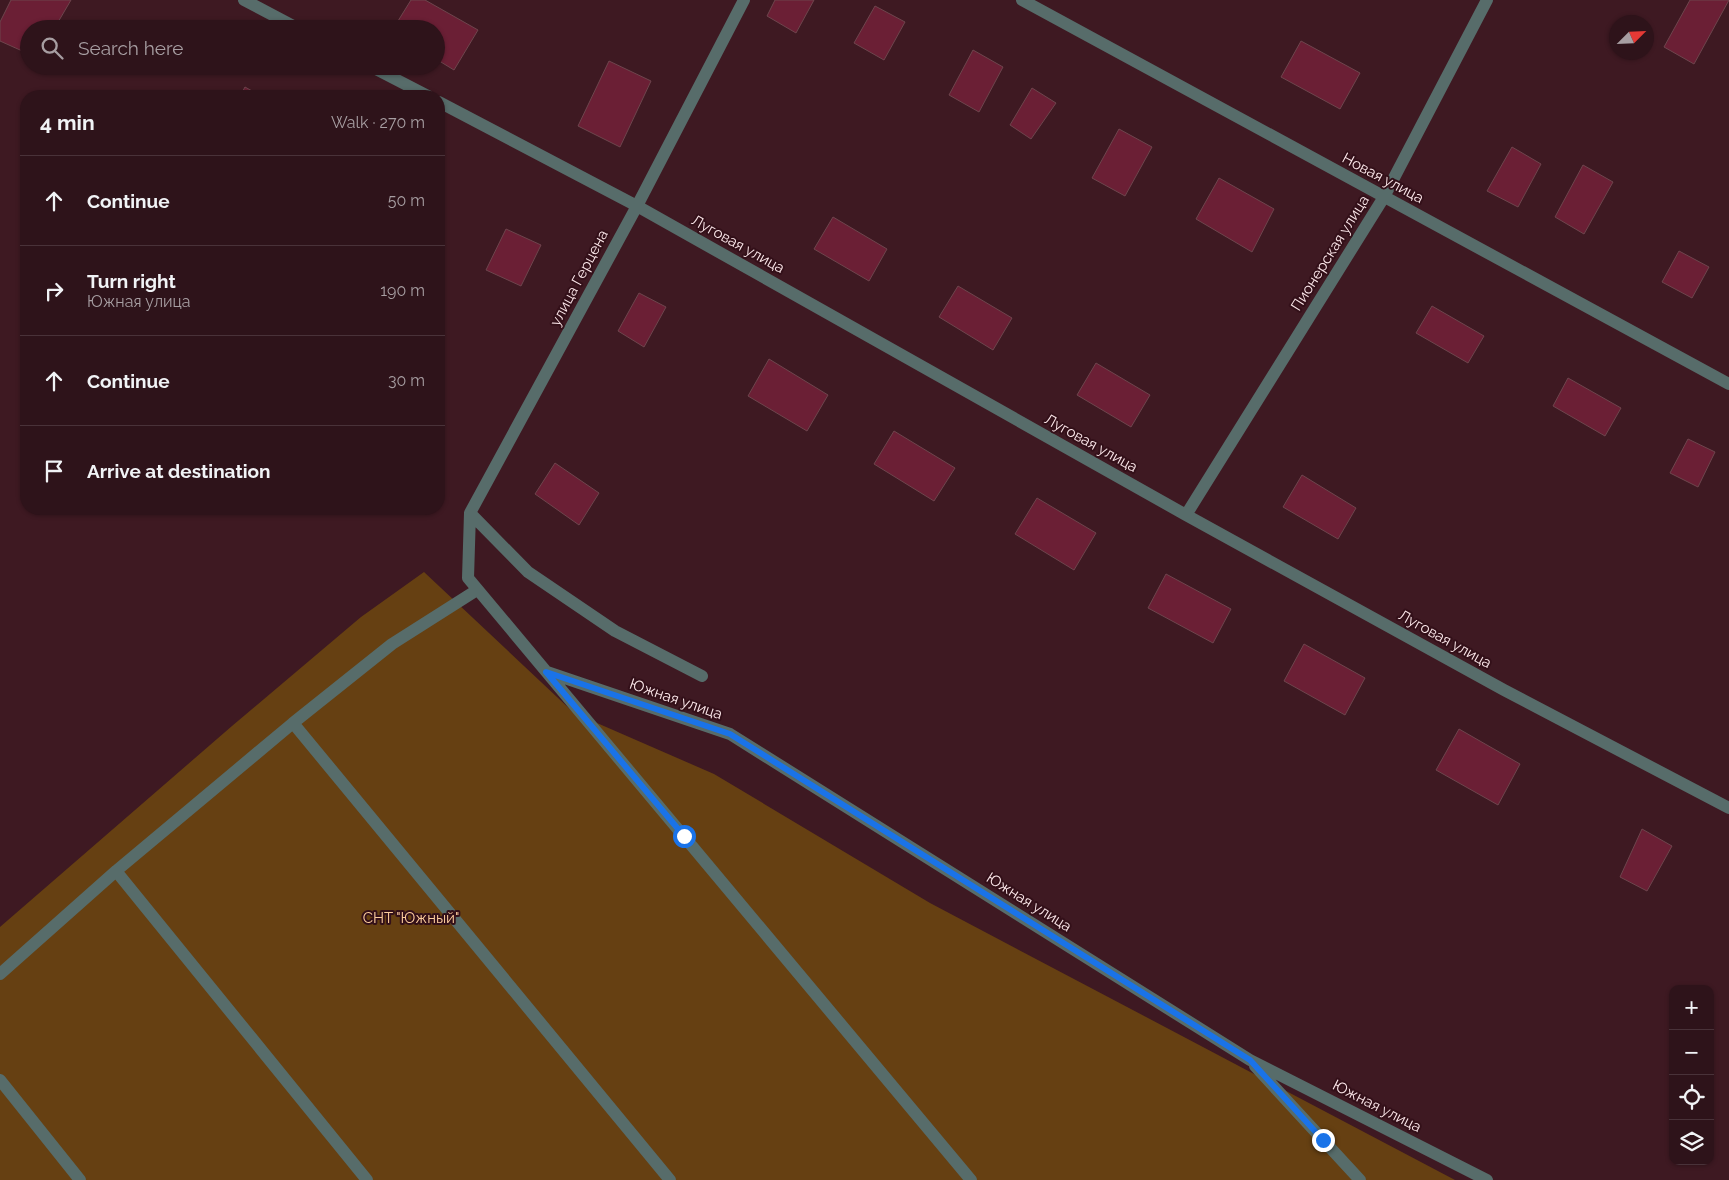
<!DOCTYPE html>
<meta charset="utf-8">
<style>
body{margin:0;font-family:Raleway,sans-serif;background:#3a2027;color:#f1f3f6}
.controls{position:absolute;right:15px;bottom:15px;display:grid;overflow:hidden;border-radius:10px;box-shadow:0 1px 4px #0004}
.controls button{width:45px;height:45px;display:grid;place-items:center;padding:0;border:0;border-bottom:1px solid #493239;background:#2e131a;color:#f1f3f6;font:25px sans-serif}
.compass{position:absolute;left:1609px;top:15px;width:45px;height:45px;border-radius:50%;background:#2e131a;box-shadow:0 1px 4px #0004;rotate:66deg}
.stop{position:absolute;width:15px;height:15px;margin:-11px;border:4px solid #1a73e8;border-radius:50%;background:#fff}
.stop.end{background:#1a73e8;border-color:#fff;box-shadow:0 1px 5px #0008}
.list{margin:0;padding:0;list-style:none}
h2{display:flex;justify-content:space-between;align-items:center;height:65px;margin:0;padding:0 20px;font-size:21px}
h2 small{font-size:16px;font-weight:400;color:#a79ea2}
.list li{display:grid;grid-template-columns:32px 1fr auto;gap:15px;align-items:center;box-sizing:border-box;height:90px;padding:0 20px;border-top:1px solid #493239}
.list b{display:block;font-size:19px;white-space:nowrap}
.list p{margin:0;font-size:16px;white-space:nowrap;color:#a79ea2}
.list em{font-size:16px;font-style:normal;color:#a79ea2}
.icon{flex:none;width:28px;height:28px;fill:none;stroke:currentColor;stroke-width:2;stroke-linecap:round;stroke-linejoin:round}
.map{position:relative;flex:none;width:1729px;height:1180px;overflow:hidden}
.search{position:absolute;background:#2e131a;box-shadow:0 1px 4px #0004;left:20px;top:20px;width:425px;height:55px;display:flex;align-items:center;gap:12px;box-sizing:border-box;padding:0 18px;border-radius:28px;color:#a79ea2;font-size:19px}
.panel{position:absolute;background:#2e131a;box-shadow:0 1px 4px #0004;left:20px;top:90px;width:425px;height:425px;border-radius:20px}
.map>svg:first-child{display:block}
</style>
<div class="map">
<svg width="1729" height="1180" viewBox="0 0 1729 1180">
<rect width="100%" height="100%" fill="#3e1922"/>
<path fill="#664012" d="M424,572L574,713L714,774L930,903L1455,1180H0V927L232,726L361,617Z"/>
<path fill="#6b1f35" stroke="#6e454d" d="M11,0H71L54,29H29V54L0,41V22Z
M411,0H425L478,30L454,70L436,59V29H393Z
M775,0H814L796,33L767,16Z
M1690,0H1729L1694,64L1664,47Z
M875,6L905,22L884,60L854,43Z
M1301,41L1360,73L1340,109L1281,77Z
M973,50L1003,67L979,112L949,95Z
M609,61L651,81L620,147L578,126Z
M245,87L261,96H240Z
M1032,88L1056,103L1031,139L1010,125Z
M1119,129L1152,147L1125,196L1092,178Z
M1512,147L1541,164L1518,207L1487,191Z
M1583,165L1613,182L1584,234L1555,217Z
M1219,178L1274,209L1252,252L1196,219Z
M833,217L887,249L869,281L814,249Z
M506,229L541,245L521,286L486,270Z
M1679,251L1709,267L1692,298L1662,282Z
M958,286L1012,318L993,350L939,317Z
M639,293L666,307L644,347L618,331Z
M1432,306L1484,336L1468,363L1416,333Z
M769,359L828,395L807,431L748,396Z
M1096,363L1150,395L1131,427L1077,395Z
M1568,378L1621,408L1605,436L1553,406Z
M894,431L955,468L934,501L874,464Z
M1688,439L1715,452L1698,487L1670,473Z
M555,463L599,493L579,525L535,494Z
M1302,475L1356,508L1338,539L1283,507Z
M1037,498L1096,533L1074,570L1015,534Z
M1166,574L1231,609L1213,643L1148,608Z
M1304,644L1365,678L1345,715L1284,681Z
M1459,729L1520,764L1498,805L1436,770Z
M1642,829L1672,846L1647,891L1620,877Z"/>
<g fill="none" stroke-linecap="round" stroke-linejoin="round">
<path stroke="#576c6a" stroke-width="12" d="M244,0L299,29
M744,0L637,206L470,513L468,578L971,1180
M1022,0L1729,384
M370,66L428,96
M439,102L637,206L1186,515L1504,690L1729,808
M470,513L528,572L615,631L702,676
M1186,515L1384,197L1487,0
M547,672L730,734L1250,1060L1487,1180
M293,723L670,1180
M116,871L367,1180
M0,974L116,871L293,723L392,644L477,590
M1255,1066L1360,1180
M0,1080L80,1180"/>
</g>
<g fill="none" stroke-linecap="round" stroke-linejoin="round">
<path stroke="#1a73e8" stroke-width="6" d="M684,836L546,672L730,734L1250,1060L1323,1140"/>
</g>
<g text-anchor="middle" stroke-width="4" stroke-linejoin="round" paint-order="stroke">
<g font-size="15" fill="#fde8eb" stroke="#331019">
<text transform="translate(1383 178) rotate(28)" y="5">Новая улица</text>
<text transform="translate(738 244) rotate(29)" y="5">Луговая улица</text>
<text transform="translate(1330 253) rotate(-58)" y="5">Пионерская улица</text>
<text transform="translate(579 278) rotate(-62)" y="5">улица Герцена</text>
<text transform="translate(1091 443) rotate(29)" y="5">Луговая улица</text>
<text transform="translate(1445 639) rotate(29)" y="5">Луговая улица</text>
<text transform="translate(676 699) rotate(19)" y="5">Южная улица</text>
<text transform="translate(1029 902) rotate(32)" y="5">Южная улица</text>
<text transform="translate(1377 1106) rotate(27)" y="5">Южная улица</text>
</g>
<g font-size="15" fill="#fdcd9d" stroke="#331019">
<text x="411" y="923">СНТ "Южный"</text>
</g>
</g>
</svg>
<div class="controls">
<button>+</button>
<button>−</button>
<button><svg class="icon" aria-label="locate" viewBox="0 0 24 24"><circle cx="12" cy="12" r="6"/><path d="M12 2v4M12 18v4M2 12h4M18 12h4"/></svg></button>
<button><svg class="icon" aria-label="layers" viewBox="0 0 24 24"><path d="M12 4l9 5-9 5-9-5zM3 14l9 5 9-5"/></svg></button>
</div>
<svg class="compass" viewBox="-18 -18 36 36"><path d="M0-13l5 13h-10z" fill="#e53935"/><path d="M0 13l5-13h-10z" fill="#a79ea2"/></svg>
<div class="stop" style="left:684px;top:836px"></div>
<div class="stop end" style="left:1323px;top:1140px"></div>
<div class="search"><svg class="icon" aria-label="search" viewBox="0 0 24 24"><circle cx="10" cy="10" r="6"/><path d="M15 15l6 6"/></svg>Search here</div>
<section class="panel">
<h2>4 min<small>Walk · 270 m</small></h2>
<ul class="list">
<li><svg class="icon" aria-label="ahead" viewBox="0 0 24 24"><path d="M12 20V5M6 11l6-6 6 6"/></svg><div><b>Continue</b></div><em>50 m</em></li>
<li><svg class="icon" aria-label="right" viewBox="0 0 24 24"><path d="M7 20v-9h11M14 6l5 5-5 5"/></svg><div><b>Turn right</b><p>Южная улица</p></div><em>190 m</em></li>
<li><svg class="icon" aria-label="ahead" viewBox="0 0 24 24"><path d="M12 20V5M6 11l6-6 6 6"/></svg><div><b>Continue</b></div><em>30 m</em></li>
<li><svg class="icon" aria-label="arrive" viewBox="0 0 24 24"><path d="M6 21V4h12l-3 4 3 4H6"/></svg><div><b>Arrive at destination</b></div></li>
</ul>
</section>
</div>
